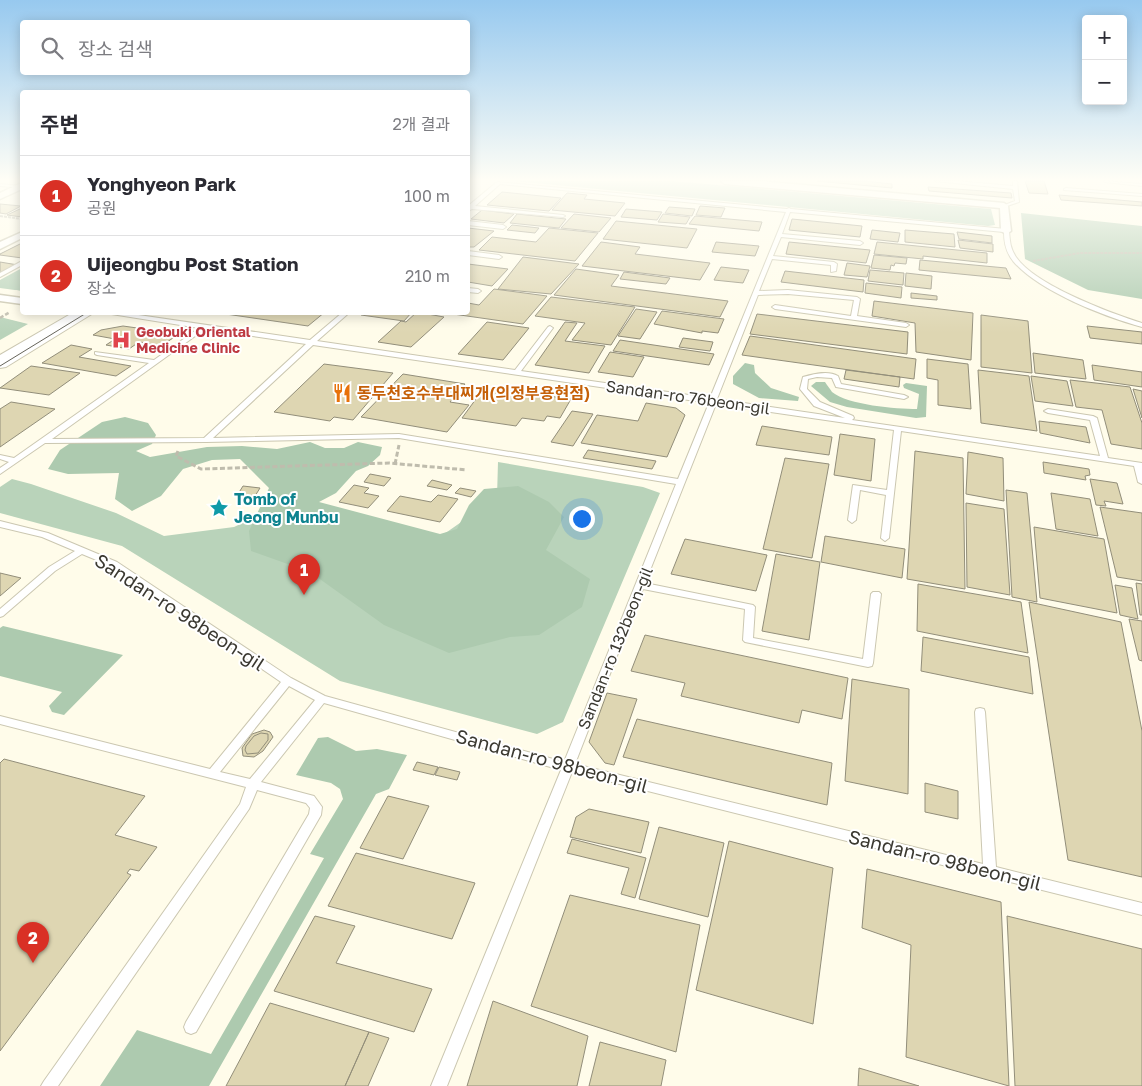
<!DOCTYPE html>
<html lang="ko">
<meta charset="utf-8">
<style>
body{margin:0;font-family:"Golos Text","Noto Sans KR",sans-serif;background:#f7f7f7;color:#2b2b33}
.controls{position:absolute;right:15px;top:15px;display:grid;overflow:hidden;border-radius:5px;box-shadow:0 2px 12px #0003}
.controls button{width:45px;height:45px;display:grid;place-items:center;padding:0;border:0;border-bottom:1px solid #e1e1e2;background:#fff;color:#2b2b33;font:25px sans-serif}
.you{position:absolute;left:581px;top:518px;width:18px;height:18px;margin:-12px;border:4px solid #fff;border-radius:50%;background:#1a73e8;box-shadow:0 0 0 8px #1a73e833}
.badge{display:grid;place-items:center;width:32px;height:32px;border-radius:50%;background:#d93025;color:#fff;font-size:16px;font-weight:700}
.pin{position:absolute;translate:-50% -41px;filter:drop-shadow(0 1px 2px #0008)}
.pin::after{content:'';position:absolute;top:26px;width:18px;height:15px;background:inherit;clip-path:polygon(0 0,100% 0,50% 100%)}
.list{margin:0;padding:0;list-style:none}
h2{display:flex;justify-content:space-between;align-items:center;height:65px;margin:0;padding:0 20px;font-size:21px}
h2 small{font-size:16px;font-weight:400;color:#7c7c81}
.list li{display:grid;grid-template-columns:32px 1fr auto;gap:15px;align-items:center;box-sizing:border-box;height:80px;padding:0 20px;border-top:1px solid #e1e1e2}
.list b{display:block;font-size:19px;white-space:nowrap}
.list p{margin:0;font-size:16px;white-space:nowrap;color:#7c7c81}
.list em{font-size:16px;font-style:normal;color:#7c7c81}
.icon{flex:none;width:28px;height:28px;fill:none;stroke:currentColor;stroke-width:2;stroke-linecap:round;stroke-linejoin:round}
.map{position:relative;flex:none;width:1142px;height:1086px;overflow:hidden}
.search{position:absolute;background:#fff;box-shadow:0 2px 12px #0003;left:20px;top:20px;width:450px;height:55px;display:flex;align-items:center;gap:12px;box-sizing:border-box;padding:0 18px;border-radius:5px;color:#7c7c81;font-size:19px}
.panel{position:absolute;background:#fff;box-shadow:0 2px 12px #0003;left:20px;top:90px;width:450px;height:225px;border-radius:5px}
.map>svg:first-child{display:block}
</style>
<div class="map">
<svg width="1142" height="1086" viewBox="0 0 1142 1086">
<rect width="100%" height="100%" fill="#fffcea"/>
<path fill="#b9d3ba" d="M513,181H672L991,209L995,225L988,226Z
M22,268V291L0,288V280Z
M0,317L28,324L0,340Z
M498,462L643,487L660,493L563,722L537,734L340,681L122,546L0,513V487L12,479L31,484L116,513L164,536L234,527L268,511L416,550L447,532L497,497Z"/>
<path fill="#adcaaf" d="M1021,213L1142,226V299L1088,290L1025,259Z
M745,363L754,365L755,373L771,388L799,397L798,401L759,398L733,384V376Z
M816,382H825C827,385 830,389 832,392C848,405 896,409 917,409L919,394L904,388L903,385L906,383L927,386L926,417L916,418L847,407L830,402L811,386Z
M125,417L148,423L156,435L152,444L136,451L150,457L207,447L242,446L277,449L310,442L325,448H344L358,442L382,447L380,455L368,466L356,471L336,493L319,502L440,534L457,529L469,505L484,489L518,486L549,502L564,517L546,550L590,579L582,607L539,635L510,637L449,653L384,625L310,572L251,551L249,531L269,488L240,459L212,460L183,469L161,496L132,511L115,499L119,473L68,474L48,469L60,450L102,422Z
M3,626L123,655L64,715L52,712L49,706L62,692L0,676V628Z
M328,737L356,751L377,749L407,755L389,789L376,794L209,1086H100L137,1030L211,1054L324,858L310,854L343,799L340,789L331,783L296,775L318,738Z"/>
<path fill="#fffcea" d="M16,290L22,292V304L4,314L0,313V299Z"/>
<path fill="#ded6b2" stroke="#928e7a" d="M817,181H864L892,184V188Z
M1025,181H1044L1048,194L1029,193Z
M928,187L1011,193L1012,198L929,191Z
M502,192L561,198L549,211L487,205Z
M567,193L587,195L584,199L625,203L615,216L552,210Z
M1059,195L1142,202V206L1061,200Z
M0,204L21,206L6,214L0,213Z
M700,206L725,208L721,217L696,215Z
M669,207L695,209L692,216L665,213Z
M22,208V217L7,215Z
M626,209L662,212L657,220L621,217Z
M482,210L514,214L504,223L471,219Z
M517,214L566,219L559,228L510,223Z
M574,214L611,218L599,232L561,228Z
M663,214L690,217L686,224L658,222Z
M695,216L762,222L759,231L689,224Z
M792,219L862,226L860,237L789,230Z
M616,221L697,229L687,248L603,239Z
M512,225L539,228L535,233L507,230Z
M468,228L494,231L474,247H468Z
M549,228L598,233L575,261L479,250L492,237L536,242Z
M872,230L900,233L898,242L870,239Z
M905,230L954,234L955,247L905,242Z
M957,232L992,236V243L959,239Z
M958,240L993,244V252L960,248Z
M601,242L640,247L635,254L710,263L700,280L582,266Z
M716,242L759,246L755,256L712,252Z
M789,242L870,250L866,263L786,254Z
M877,242L987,253V263L923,256V259L874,254Z
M22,243V258L0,255V254Z
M874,255L907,258L906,264L895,263L894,266L891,265L890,270L871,268Z
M523,257L579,264L551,294L498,289Z
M920,260L1006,268L1011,279L919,270Z
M0,262L18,265L0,274Z
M847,263L870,266L867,277L844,275Z
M468,264L508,269L492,286L468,282Z
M721,267L749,270L743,283L714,280Z
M576,269L619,275L611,286L728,301L720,317L554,295Z
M870,270L904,273L903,285L868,281Z
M785,271L864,280L863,292L781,282Z
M624,272L670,278L666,284L620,279Z
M906,273L932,276L931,289L905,286Z
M866,283L902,287L901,298L865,293Z
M494,289L547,296L523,324L439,312H468V303L479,305Z
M911,293L937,296V300L911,298Z
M551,297L635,307L611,345L572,340L585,323L535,316Z
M874,301L973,313L971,360L916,352L915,323L872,316Z
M636,309L657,312L640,339L618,336Z
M662,311L724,319L718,333L702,331V333L654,324Z
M212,312H325L308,326Z
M364,312H412L404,321L361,315Z
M417,312L444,317L411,347L378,342L401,321L406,322Z
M757,314L908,332L907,354L750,334Z
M981,315L1028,321L1032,373L981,367Z
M487,322L529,328L503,360L458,354Z
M565,322L577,323L565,341L605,346L589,373L535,365Z
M123,326L173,333V338L161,346L139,342L129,349L106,345L115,339L93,335L101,330Z
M1087,326L1142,332V344L1090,338Z
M750,336L916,359L914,379L742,355Z
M683,338L713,342L710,351L679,347Z
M620,340L714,354L709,365L613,351Z
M71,345L92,349L79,357L131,366L116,376L42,363Z
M610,352L644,357L633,377L598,372Z
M1033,353L1083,360L1086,379L1035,373Z
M927,359L968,364L971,409L938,405V380L927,378Z
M324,364L393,373L353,420L334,417L330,421L274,412Z
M1092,365L1142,372V387L1094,380Z
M31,366L80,373L49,395L0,388Z
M846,370L900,377L899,387L844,379Z
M978,370L1029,376L1037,431L981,423Z
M403,374L465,384L450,402L469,405L447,432L361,417Z
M1031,376L1067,381L1073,406L1035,401Z
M1070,380L1130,387L1142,423V449L1111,444L1102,410L1076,407Z
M484,388L571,399L560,418L547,416L544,421L522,418L516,426L462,418Z
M1133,389L1142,391V418Z
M11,402L55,409L0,447V409Z
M646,403L676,408L685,415L667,457L581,443L597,415L638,421Z
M572,411L593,414L573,446L551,442Z
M1039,421L1086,427L1090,443L1040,433Z
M762,426L832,437L829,455L756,445Z
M840,434L875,439L871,481L834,475Z
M588,450L656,461L652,469L583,458Z
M915,451L963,458L965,589L907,579Z
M968,452L1003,458L1004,501L966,494Z
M785,458L829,464L812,558L763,549Z
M1043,462L1089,469L1090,475L1085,476L1086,480L1044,473Z
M370,474L391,478L384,486L364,482Z
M1090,479L1117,483L1123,504L1104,501L1106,506L1096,505Z
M432,480L452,485L447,490L427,486Z
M354,485L369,488L364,493L379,496L368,508L339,502Z
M243,486L260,488L255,496L238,494Z
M460,488L476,491L471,497L455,493Z
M1006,490L1027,493L1037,602L1012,597Z
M1051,493L1090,499L1098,536L1056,529Z
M438,495L458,499L440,522L387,511L400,496L431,502Z
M966,503L1004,509L1010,595L967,587Z
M1100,507L1142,513V581L1117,577Z
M1034,527L1104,539L1117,613L1040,598Z
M825,536L905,549L902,578L821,562Z
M685,539L767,555L756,591L671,574Z
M776,554L820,562L809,640L762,631Z
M0,573L21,578L0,596Z
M1136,583L1142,584V615H1140Z
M918,584L1021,602L1028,653L917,631Z
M1115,585L1132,588L1138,619L1120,615Z
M1029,602L1121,622L1142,731V877L1068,860Z
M1129,619L1142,621V661L1139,660Z
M645,635L848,678L842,719L802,710L799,723L681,696L685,683L631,671Z
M923,637L1029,657L1033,694L921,671Z
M852,679L909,689L908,794L845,781Z
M607,693L637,699L614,765L605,763L589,742Z
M637,719L832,763L827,805L623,757Z
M264,730L270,732L273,737L263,751L254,757L243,756L242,748L252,734Z
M261,733L268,734V740L258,753L247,754L245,750L246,746L254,736Z
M4,759L145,796L115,835L157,847L139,871L130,869L127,873L131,875L0,1051V763Z
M417,762L438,767L434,775L413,770Z
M439,767L460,772L457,780L435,775Z
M925,783L958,791V819L925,812Z
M388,796L429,806L403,859L360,848Z
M589,809L649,822L641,853L570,837L576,817Z
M659,827L724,843L708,917L639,899Z
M572,839L646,858L635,898L621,894L629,868L567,853Z
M729,841L833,868L813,1024L696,990Z
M356,853L475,883L452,939L328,906Z
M867,869L1001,902L1009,1086L906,1057L911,945L862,928Z
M570,895L700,925L676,1052L531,1006Z
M315,916L355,926L336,963L432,989L414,1032L274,991Z
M1007,916L1142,949V1086H1015Z
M493,1001L588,1036L577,1086H467Z
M270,1003L369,1032L345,1086H226Z
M369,1032L389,1038L368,1086H345Z
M600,1042L666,1060L661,1086H589Z
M859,1068L919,1086H858Z"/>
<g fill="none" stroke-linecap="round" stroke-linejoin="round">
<g stroke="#cbc7b1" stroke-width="2">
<path id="lane" d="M935,181H956L1013,186V181H1017L1019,202L1004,207L1002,206L1015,201L1013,189Z
M1103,181L1142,184V186L1105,182Z
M497,182L787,209L789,208L791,209L1006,229L1009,231C1010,241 1010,248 1016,257C1035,285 1110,313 1142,323V327C1105,317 1038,291 1013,261C1006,252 1004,243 1004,232L790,212L782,234L860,241L863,243L860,245L781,237L773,256L834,262L837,264L836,271L831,272V265L772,259L759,291L788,290L857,297L860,299L857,316L906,323L909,325L906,327L775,309L772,307L775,305L851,316L854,300L788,294L758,295L717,399L845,418L814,406L800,389L803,377C814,374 828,370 838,376L841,384L904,395L908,397L904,399L836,387L832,378L817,377L808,379L807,389L820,402L853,416L854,418L852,420L1100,456L1090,420L1048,413L1044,411L1048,409L1093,416L1097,418L1108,458L1142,463V484L1138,482L1134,466L901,431L889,538L885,541L881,538L886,495L860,490L856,520L852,523L848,520L853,485L887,490L894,430L716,404L645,583L753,605L755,607L753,638L863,659L871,594L873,592H879L881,594L873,663L872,666L868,667L745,642L743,640L745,609L643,589L575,764L983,864L975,712L976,709L980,708L984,709L985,712L996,867L1142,903V915L572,772L447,1086H431L561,770L324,703L261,782L314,796L322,807L321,815L196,1032L191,1034L186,1032L184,1027L186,1022L309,814L310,808L306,803L257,790L249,809L58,1086H41L44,1081L240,804L246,787L0,724V716L210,769L281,682L111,566L82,554L55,571L3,616L0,617V609L49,567L75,551L42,537L0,527V521L48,533L117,562L291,678L325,696L564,762L676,484L399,438L206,442L45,443L0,474V468L9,462L0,459V455L14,458L149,363L97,355L95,354V352L154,360L199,328L99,312H118L310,340L343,312H350L317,341L515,370L548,327L550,326L553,328L521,371L710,398L786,212L500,184L475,206L563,215L565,216L563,217L472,209L468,211V206ZM205,329L306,344L204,438L52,439ZM313,345L709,403L678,479L399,434L213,438ZM289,686L315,700L250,779L220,772Z
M0,184L21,186L22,188L0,186Z
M1066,188L1142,194V196L1064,190V189Z
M468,221L503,225L506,227L503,229L468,225Z
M468,251L499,255L502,257L499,259L468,255Z
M22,261V265L0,277V273Z
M468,288L478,289L481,291L478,293L468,292Z"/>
</g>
<g stroke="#cbc7b1" stroke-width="3">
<path id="street" d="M721,181H758L1004,203L1008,206L1011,231L1006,234L1001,231L1000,208L725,184Z
M19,184H22V189L0,199V193Z
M22,232V238L0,249V242Z
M0,295L22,298V304L0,301Z"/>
</g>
<g stroke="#cbc7b1" stroke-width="2">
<path id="secondary" d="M74,312H95L6,367L0,368V355Z"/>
</g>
<path stroke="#bfbcad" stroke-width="2" stroke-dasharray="3 1" stroke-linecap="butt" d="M0,216L22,219
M1033,261L1080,253H1142"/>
<path stroke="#bfbcad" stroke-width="2.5" stroke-dasharray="4 2" stroke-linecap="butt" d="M0,318L10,312"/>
<path stroke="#bfbcad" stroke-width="3" stroke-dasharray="5 2.5" stroke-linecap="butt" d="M178,451L176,456L201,469L389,463L467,470
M395,464L399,445"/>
<use href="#lane" fill="#fff" fill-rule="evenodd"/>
<use href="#street" fill="#fff" fill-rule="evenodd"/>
<use href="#secondary" fill="#fff" fill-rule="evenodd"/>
<path stroke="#66645a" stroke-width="1" d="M0,366L88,312"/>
</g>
<linearGradient id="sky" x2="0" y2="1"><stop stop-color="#97c9ef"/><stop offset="0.54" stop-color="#fffef6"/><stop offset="1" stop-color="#fffef6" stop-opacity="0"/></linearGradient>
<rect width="1142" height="333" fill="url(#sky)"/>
<defs>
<g id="hospital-bare" transform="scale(1.5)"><path d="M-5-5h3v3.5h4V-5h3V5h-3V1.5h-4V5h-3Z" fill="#e0444e" stroke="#fff" stroke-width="2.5" paint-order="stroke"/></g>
<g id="restaurant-bare" transform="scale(1.5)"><path d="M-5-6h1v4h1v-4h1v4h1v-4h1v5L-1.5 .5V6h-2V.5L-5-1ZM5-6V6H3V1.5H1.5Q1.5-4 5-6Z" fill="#e8710a" stroke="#fff" stroke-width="2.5" paint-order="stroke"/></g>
<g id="sight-bare" transform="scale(1.5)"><path d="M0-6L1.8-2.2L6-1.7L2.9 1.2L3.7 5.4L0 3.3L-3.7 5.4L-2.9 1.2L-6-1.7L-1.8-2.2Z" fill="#0f9aa8" stroke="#fff" stroke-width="2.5" paint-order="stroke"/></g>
</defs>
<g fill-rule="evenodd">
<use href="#hospital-bare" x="121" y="340"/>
<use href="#restaurant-bare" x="342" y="393"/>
<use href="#sight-bare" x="219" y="508"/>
</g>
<g text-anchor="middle" stroke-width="4" stroke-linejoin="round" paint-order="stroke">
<g font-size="14" font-weight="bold" fill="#be3a42" stroke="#fff" text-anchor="start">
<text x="136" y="337">Geobuki Oriental<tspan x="136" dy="16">Medicine Clinic</tspan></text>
</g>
<g font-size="16" font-weight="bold" fill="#c56008" stroke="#fff" text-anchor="start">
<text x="357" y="399">동두천호수부대찌개(의정부용현점)</text>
</g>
<g font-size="16" fill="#3b3931" stroke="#fff">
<text transform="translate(688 397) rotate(8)" y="6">Sandan-ro 76beon-gil</text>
<text transform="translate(615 648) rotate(-68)" y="6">Sandan-ro 132beon-gil</text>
</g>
<g font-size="16" font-weight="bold" fill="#0d838f" stroke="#fff" text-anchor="start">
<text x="234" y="505">Tomb of<tspan x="234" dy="18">Jeong Munbu</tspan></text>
</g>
<g font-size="19" fill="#3b3931" stroke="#fff">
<text transform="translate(180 612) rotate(33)" y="7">Sandan-ro 98beon-gil</text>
<text transform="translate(552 761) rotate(15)" y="7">Sandan-ro 98beon-gil</text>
<text transform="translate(945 860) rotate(14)" y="7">Sandan-ro 98beon-gil</text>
</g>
</g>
</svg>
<div class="controls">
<button>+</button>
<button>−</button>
</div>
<div class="you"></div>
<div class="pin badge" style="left:304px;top:595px">1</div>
<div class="pin badge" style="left:33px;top:963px">2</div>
<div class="search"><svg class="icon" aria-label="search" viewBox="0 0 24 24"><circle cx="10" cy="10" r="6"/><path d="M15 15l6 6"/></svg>장소 검색</div>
<section class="panel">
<h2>주변<small>2개 결과</small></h2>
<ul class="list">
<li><span class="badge">1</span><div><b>Yonghyeon Park</b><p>공원</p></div><em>100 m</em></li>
<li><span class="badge">2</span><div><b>Uijeongbu Post Station</b><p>장소</p></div><em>210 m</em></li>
</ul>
</section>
</div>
